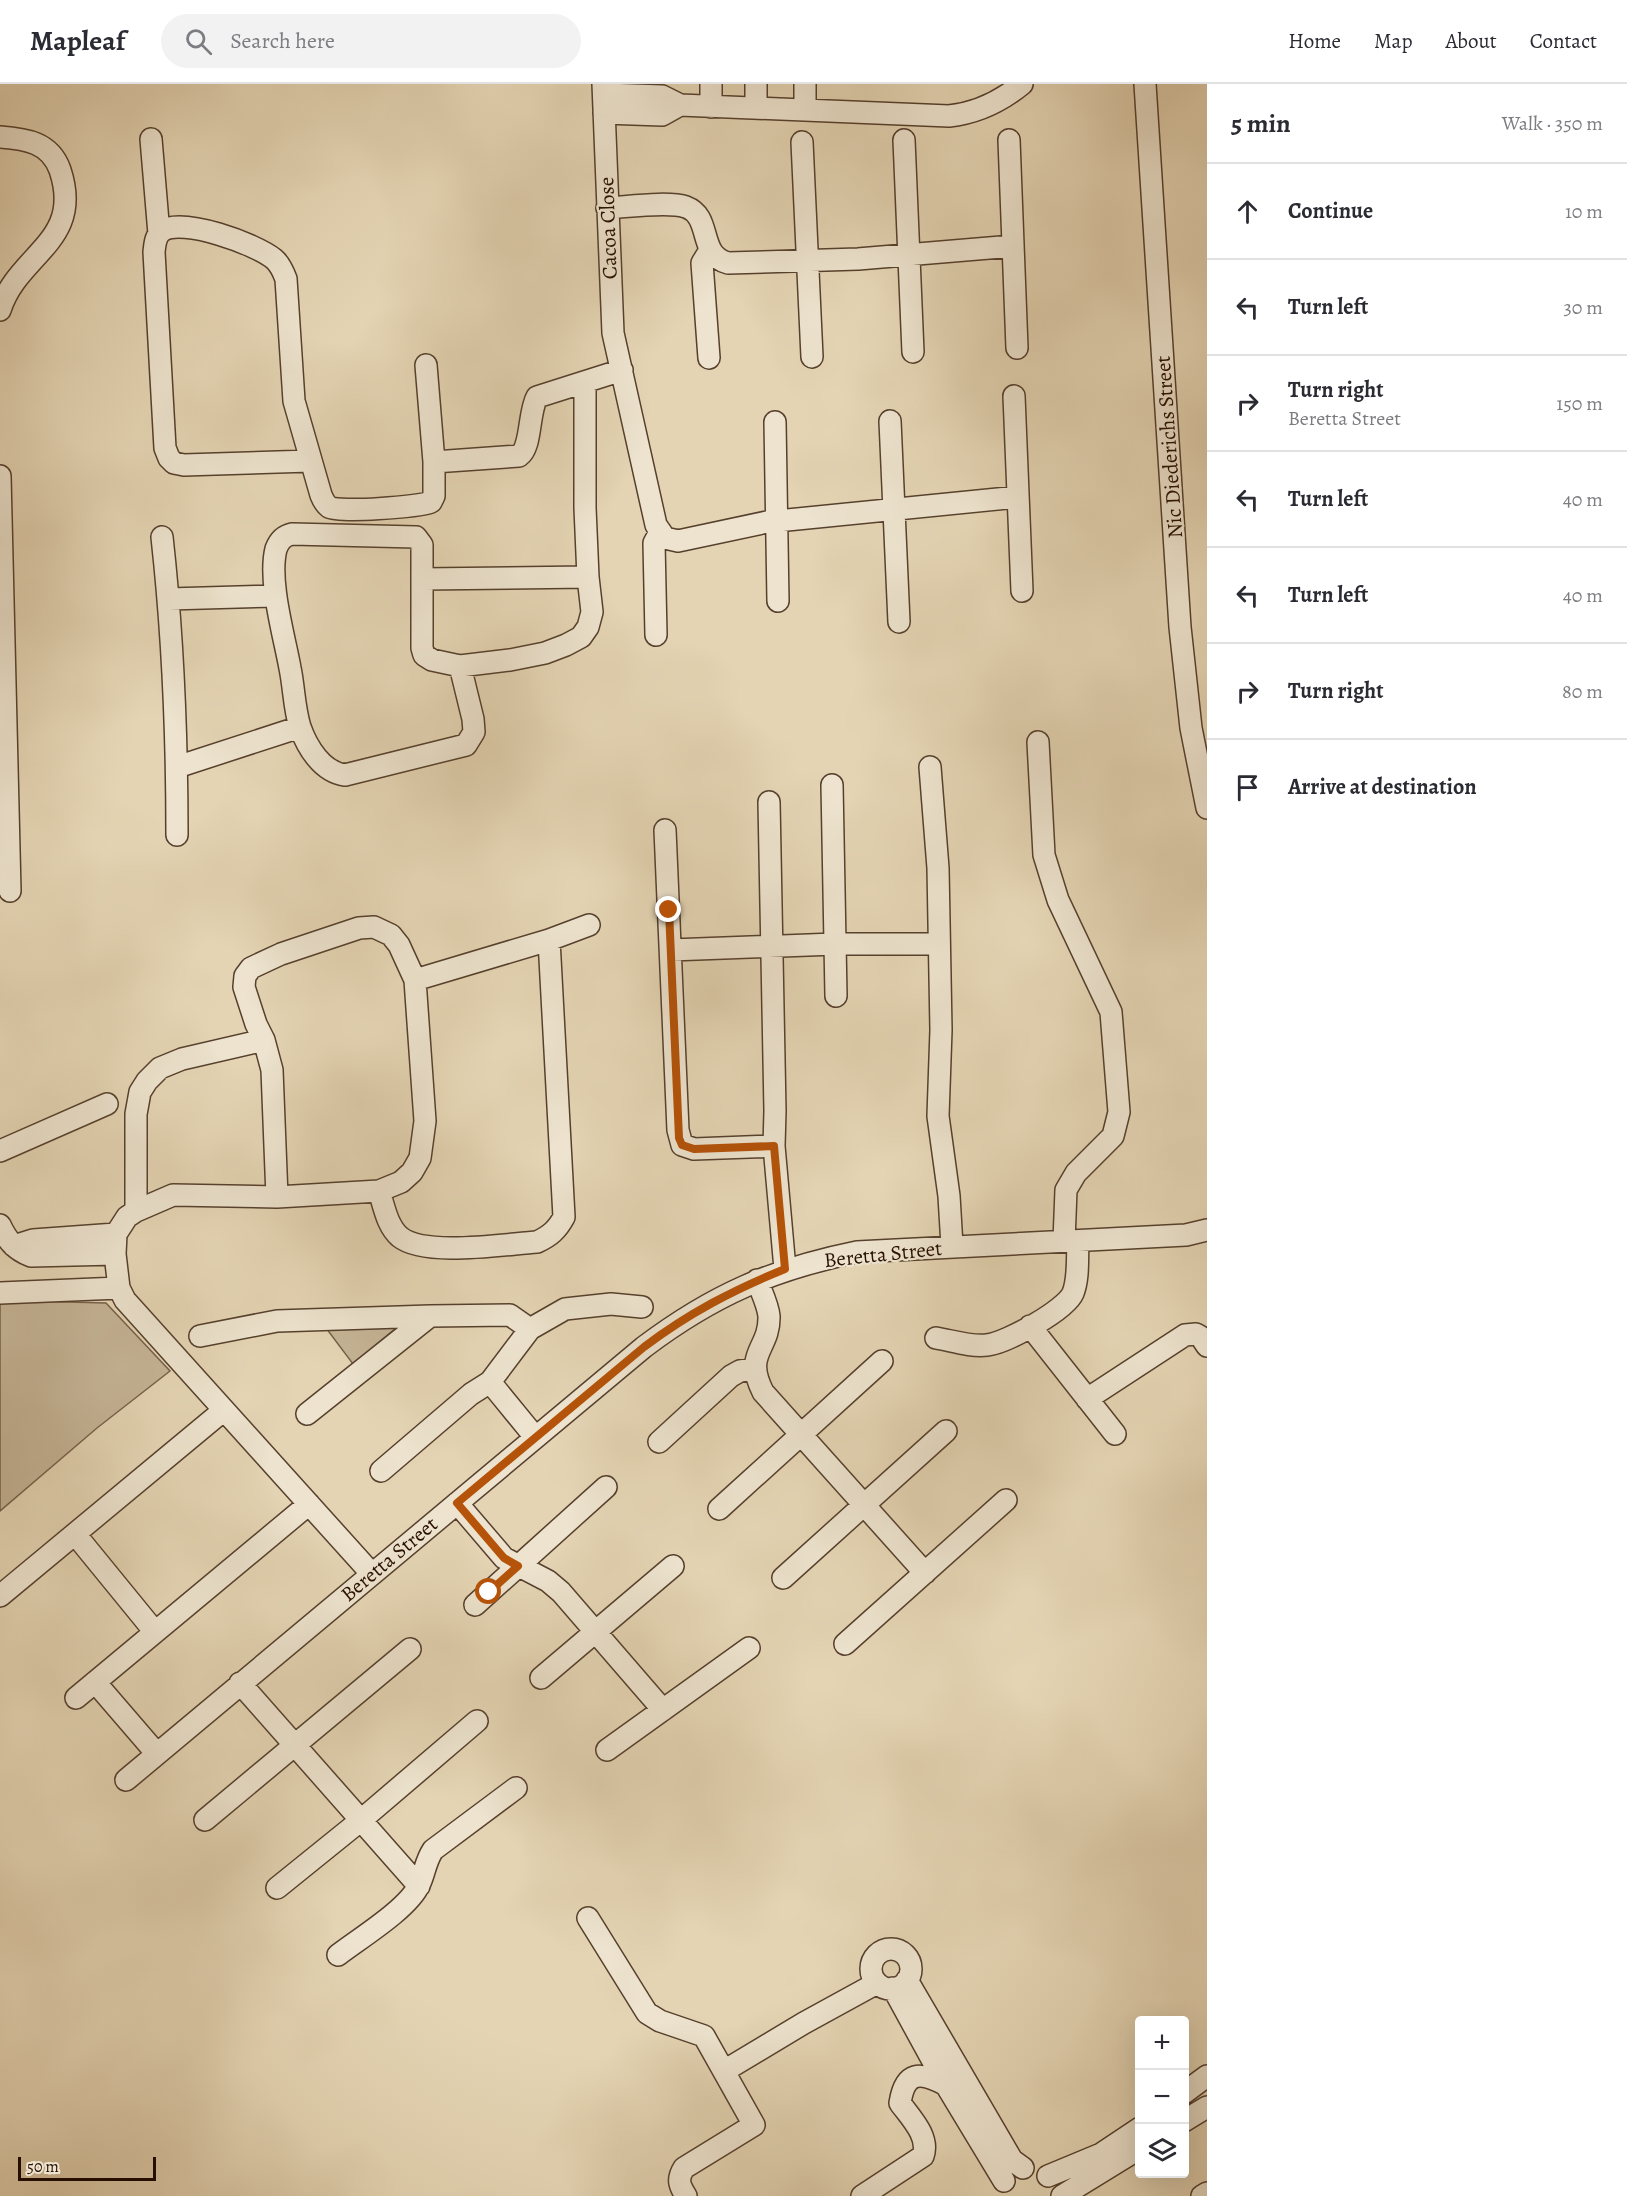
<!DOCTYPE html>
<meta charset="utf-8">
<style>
body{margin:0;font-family:Alegreya,serif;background:#f2f2f3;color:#2b2b33}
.controls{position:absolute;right:18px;bottom:18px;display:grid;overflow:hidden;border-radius:6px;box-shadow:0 6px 24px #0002}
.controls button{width:54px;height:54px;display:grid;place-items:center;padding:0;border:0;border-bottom:2px solid #e1e1e2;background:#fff;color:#2b2b33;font:30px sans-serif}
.scale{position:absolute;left:18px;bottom:15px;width:138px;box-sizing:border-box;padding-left:6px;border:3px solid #270f00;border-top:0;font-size:16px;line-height:21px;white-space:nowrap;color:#270f00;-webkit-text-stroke:4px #ede3ce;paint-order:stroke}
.stop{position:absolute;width:18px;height:18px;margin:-14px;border:4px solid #b45309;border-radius:50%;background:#fff}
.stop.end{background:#b45309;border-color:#fff;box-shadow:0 2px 6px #0008}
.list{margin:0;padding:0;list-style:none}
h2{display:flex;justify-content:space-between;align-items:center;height:78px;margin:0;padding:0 24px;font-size:26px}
h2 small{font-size:20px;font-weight:400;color:#7c7c81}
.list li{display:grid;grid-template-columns:39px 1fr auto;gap:18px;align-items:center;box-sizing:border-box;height:96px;padding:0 24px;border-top:2px solid #e1e1e2}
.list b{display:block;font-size:22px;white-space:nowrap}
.list p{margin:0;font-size:20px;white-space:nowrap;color:#7c7c81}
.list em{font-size:20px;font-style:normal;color:#7c7c81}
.icon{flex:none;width:33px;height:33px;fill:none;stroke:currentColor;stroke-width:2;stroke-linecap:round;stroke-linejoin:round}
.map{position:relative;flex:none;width:1207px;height:2112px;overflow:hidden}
header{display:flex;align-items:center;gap:36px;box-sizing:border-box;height:84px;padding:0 30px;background:#fff;border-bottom:2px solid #e1e1e2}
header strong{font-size:28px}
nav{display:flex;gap:33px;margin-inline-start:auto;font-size:21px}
.search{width:420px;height:54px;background:#f2f2f3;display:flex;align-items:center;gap:15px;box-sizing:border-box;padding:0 21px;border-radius:33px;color:#7c7c81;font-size:22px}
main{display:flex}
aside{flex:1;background:#fff}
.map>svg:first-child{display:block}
</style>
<header>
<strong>Mapleaf</strong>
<div class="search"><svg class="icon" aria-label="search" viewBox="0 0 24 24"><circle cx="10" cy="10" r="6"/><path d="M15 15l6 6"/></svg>Search here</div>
<nav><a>Home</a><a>Map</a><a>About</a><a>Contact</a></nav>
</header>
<main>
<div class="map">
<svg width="1207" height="2112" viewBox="0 0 1207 2112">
<rect width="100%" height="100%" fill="#e4d4b3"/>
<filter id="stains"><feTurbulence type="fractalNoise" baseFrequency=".00333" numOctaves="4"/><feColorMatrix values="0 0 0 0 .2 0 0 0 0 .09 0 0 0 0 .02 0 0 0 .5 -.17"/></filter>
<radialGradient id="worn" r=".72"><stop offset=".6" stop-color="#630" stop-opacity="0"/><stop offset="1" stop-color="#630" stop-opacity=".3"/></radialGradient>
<path fill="#c4b395" stroke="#76614a" stroke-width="1.5" d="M28,1217L106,1219L170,1287L97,1344L0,1427V1219Z
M326,1244H396L353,1280Z"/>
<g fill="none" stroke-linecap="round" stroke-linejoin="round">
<g stroke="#56402d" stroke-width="24">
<path id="minor" d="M603,0L613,249L656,441L665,454L678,457L767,438L1018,413
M756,0V24
M805,0V26
M1145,0L1180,543L1191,644L1207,724
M604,10L662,12L680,21L949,32C977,29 1000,18 1022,0
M711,23V0
M604,29L662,31L680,21
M0,53C26,55 50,58 60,86C84,158 18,169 0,226
M151,55L159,150
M904,56L913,268
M1009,56L1017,264
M802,58L812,273
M607,124C627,123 668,117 686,123C713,133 697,171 728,179L858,175L1013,162
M709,274L702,179L710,166
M426,281L434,378
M1014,312L1022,507
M890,337L899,538
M775,338L778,517
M310,377L184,381L174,379L169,374L165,364L154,168C155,160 155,152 162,147C182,133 256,160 274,175C280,180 283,187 286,195L294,317L321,411C323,416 325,420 329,423C340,429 417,423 431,418L434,412V378L519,372C532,363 528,329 537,313L622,286
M0,392L10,807
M162,453C173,552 177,651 177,751
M423,495L588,493
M169,515L276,512
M656,551L654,459L660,448
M460,582L473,635L474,648L466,661L345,691C322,688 307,663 300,643C294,624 294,603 290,584C284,551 268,497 276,465C279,457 283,452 292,450L416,453L422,461V564L424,571L432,576L460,582L510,576L545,569L566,561L581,553L588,543L592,528L588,493L585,424V299
M1038,658L1044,771L1058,816L1111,928L1119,1028L1113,1052L1076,1089L1066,1106L1064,1157
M177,683L300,643
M930,683L938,784L941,946L938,1032L949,1112L952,1162
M832,701L836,912
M769,718L775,1027L774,1062L785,1185
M665,746L678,1046L682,1061L694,1065L774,1062
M671,866L835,860H939
M415,896L549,856L589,841
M264,956L272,986L277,1113
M0,1067L107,1020
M379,1107C384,1122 387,1142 400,1153C425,1173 505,1160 537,1158C550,1152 557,1146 564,1133L549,856
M136,1127V1030L140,1008L147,997L160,984L182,975L264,956L256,940L244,903L245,892L251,884L281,870L359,844L374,843L391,851L399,861L415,896L425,1037L420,1074L412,1088L401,1098L379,1107L277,1113L173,1111L136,1127L127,1133L116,1150L115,1170L119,1204L125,1216L371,1489
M0,1141C7,1156 15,1166 31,1172L115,1170
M14,1162L33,1156L116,1150
M757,1196C761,1207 768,1221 769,1232C770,1266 743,1268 763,1308L925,1489
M0,1209L119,1204
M1030,1242L1115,1350
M200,1252L277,1237L430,1232L510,1231L530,1245
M936,1254C953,1257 971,1263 987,1261C1006,1259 1066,1226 1073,1209C1079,1194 1077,1174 1078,1157
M490,1298L535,1353
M1087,1315L1185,1251L1196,1250L1201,1253L1207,1262
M307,1330L430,1232
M659,1358L731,1292L740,1287L754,1285
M381,1387L471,1310L490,1298L530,1245L565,1225L611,1220L642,1223
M457,1419L504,1474L548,1497L561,1508L663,1626
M719,1425L882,1277
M75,1450L155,1548
M783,1494L946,1347
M0,1512L224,1326
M475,1521L606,1403
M845,1560L1006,1416
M541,1594L673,1482
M95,1598L157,1670
M240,1599L419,1802
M76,1614L309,1420
M607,1666L749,1564
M126,1696L644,1263C713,1211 773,1185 857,1168L1186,1151L1207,1146
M205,1736L410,1565
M277,1804L360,1737L477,1637
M588,1834L647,1929L660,1937L704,1952L754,2041L684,2084C677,2095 679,2101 686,2112
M871 1885a20 20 0 1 1 40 0a20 20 0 1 1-40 0Z
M338,1871C360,1854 408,1825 419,1801C425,1789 425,1778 433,1766L516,1704
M907,1896L1012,2076L1023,2084
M893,1904L946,2001L1004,2097
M724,1987L804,1939L877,1899
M1184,2009L1207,1992
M1184,2037L1207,2023
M1048,2092L1101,2070L1140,2044
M862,2112L923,2072C930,2053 911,2034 900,2019C905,1987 920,1987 946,2001
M1062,2112L1140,2064
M1202,2112L1207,2109"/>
</g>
<use href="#minor" stroke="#ede3ce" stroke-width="21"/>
</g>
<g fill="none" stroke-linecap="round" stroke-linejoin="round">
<path stroke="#b45309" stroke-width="8" d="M489,1508L518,1482L504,1474L457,1419L644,1263C689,1229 733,1206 785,1185L774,1062L694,1065L682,1061L679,1054L669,826"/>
</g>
<g text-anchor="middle" stroke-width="4.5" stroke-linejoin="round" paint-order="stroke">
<g font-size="21" fill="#270f00" stroke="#ede3ce">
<text transform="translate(608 144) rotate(-92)" y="7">Cacoa Close</text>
<text transform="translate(1169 363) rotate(-94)" y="7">Nic Diederichs Street</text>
<text transform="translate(883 1170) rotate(-6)" y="7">Beretta Street</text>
<text transform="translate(389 1475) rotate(-40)" y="7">Beretta Street</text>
</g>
</g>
<rect width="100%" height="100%" filter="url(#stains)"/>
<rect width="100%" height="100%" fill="url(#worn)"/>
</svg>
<div class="controls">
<button>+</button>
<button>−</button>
<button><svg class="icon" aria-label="layers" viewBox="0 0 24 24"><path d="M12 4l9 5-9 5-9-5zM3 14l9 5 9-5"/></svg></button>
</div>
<div class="scale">50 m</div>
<div class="stop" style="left:489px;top:1508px"></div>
<div class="stop end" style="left:669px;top:826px"></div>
</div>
<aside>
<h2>5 min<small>Walk · 350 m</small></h2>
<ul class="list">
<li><svg class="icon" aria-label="ahead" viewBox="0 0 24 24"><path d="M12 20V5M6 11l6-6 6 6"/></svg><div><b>Continue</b></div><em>10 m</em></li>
<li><svg class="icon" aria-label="left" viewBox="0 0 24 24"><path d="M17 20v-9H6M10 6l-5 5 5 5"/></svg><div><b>Turn left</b></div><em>30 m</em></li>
<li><svg class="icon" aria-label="right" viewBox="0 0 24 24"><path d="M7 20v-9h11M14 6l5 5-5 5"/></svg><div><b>Turn right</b><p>Beretta Street</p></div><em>150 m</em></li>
<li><svg class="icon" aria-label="left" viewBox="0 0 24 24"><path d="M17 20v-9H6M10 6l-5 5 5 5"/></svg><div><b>Turn left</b></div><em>40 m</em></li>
<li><svg class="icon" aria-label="left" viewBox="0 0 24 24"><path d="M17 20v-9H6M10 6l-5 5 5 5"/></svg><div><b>Turn left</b></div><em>40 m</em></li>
<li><svg class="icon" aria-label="right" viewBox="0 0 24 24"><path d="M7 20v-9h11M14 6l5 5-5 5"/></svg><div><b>Turn right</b></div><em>80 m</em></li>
<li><svg class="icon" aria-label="arrive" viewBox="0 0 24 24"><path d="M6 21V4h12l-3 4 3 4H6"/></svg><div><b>Arrive at destination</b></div></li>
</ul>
</aside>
</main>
